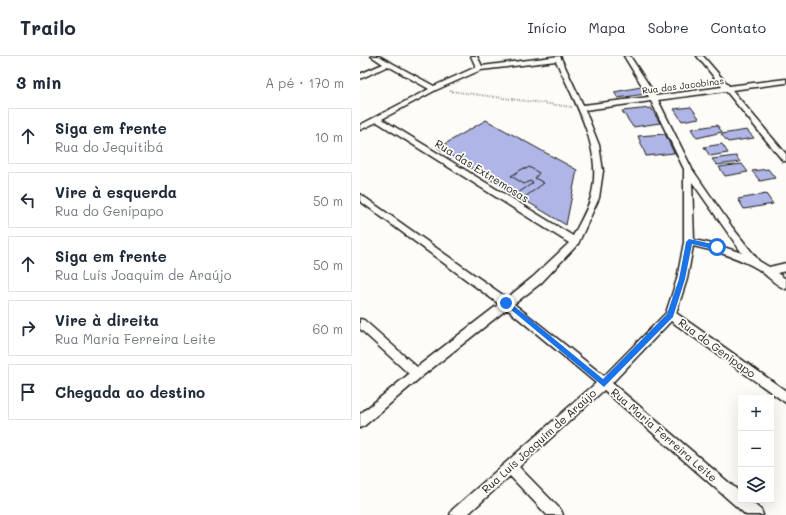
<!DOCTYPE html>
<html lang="pt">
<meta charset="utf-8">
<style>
body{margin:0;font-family:Mali,sans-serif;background:#f2f2f3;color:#1f2937}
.controls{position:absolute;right:12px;bottom:12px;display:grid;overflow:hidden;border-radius:0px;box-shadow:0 4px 16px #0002}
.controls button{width:36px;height:36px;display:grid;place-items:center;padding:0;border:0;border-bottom:1px solid #e0e1e3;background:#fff;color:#1f2937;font:20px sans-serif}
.stop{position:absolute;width:12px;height:12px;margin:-9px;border:3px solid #1a73e8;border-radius:50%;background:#fff}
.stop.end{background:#1a73e8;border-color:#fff;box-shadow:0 1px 4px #0008}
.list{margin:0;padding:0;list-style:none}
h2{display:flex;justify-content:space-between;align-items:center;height:52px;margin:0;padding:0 16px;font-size:17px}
h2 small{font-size:13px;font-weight:400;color:#747a83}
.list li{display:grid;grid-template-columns:26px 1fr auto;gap:12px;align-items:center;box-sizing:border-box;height:56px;margin:0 8px 8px;padding:0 8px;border:1px solid #e0e1e3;border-radius:0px}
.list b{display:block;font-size:15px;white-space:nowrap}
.list p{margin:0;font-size:13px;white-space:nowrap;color:#747a83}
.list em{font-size:13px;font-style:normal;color:#747a83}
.icon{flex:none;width:22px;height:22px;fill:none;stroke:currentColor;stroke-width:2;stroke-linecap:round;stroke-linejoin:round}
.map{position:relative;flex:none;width:426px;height:459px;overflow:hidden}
header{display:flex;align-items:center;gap:24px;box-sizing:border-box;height:56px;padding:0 20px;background:#fff;border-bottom:1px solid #e0e1e3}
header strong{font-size:19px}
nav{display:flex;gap:22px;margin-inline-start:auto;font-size:14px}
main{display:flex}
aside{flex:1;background:#fff}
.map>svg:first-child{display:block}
</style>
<header>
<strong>Trailo</strong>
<nav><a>Início</a><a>Mapa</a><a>Sobre</a><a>Contato</a></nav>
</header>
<main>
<aside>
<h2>3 min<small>A pé · 170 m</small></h2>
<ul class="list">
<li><svg class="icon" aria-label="ahead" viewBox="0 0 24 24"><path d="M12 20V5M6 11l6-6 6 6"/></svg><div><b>Siga em frente</b><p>Rua do Jequitibá</p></div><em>10 m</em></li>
<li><svg class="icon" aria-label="left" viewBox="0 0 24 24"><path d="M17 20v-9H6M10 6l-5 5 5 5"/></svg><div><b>Vire à esquerda</b><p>Rua do Genipapo</p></div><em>50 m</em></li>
<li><svg class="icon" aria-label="ahead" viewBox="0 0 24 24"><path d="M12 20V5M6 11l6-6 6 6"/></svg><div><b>Siga em frente</b><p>Rua Luís Joaquim de Araújo</p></div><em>50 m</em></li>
<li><svg class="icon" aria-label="right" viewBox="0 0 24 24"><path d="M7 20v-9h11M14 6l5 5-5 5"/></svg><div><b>Vire à direita</b><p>Rua Maria Ferreira Leite</p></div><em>60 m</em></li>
<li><svg class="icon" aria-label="arrive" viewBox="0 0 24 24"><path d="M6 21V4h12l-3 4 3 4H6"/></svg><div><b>Chegada ao destino</b></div></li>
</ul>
</aside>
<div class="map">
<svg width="426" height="459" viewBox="0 0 426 459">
<rect width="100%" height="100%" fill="#fdfcf7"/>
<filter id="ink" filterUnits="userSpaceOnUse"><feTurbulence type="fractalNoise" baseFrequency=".025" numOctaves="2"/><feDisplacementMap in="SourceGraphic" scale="8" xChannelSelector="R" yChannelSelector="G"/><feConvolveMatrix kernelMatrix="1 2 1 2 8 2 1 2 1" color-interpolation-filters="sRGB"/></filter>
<g filter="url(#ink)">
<path fill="#afb5e6" stroke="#1c1c1c" d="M281,31L285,38L258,42L254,36Z
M331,51L339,62L322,65L314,53Z
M291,52L300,67L273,71L262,55Z
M126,64L217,114L206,169L78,92Z
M357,69L362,76L337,82L331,73Z
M387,74L394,82L368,86L361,78Z
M305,78L314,97L286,100L278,80Z
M362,88L368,97L350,100L344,91Z
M376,100L380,106L357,109L352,103Z
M382,108L388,116L365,120L359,111Z
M169,111L179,117L175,122L184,127L165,141L158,137L173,127L170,125L164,128L151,120L164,112L166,113Z
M408,113L415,122L400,125L392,115Z
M406,138L413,148L384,153L378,143Z"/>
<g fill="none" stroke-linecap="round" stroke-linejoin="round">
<g stroke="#1c1c1c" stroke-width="3">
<path id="minor" d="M11,0H19L74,30L116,11L111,0H117L122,10L200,0L223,49L289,41L264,0H270L296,40L362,31L337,0H343L369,30L426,23V27L372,34L426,98V105H423L366,35L298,44L332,113L372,171L399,205L409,211L426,207V215L417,217L426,223V233C416,230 407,219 398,213C378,201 356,195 333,190L327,223L316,257L426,335V347L311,265L252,327L381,437V444H389L401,454L403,459H386L244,334L159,411L201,454L203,459H187L150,420L107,459H90L92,454L236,327L147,253L61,321L4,370L0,372V358L49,318L0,273V263L4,264L57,311L139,248L0,145V138L147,242L173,221L209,187L17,66L0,74V69L69,33L28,10L0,23V18L23,8ZM196,5C215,47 244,94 231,141C227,155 219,168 213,180L22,63L76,34L121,14ZM291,45L324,113V186L317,223L306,257L244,320L154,248L181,227L218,188L239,142L243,115L239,89L225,54ZM332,126L382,197L357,189L334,184Z"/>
</g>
<path stroke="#1c1c1c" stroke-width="2" stroke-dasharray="0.5 2" stroke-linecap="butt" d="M90,35L212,51"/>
<use href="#minor" fill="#fdfcf7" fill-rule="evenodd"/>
</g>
</g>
<path fill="#1a73e8" d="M329,183L357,189L360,191L357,194L332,188L325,223L313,261L244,331L143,247L144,245H148L243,323L307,258L319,223L326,186Z"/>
<g text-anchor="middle" stroke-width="3.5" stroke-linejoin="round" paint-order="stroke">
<g font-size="9" fill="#1c1c1c" stroke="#fdfcf7">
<text transform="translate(323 30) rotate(-7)" y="3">Rua das Jacobinas</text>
</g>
<g font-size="11" fill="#1c1c1c" stroke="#fdfcf7">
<text transform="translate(122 115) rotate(32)" y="4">Rua das Extremosas</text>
<text transform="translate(357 292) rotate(36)" y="4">Rua do Genipapo</text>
<text transform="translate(304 379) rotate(41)" y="4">Rua Maria Ferreira Leite</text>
<text transform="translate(179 385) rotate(-42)" y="4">Rua Luís Joaquim de Araújo</text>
</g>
</g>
</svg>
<div class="controls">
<button>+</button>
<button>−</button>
<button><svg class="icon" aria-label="layers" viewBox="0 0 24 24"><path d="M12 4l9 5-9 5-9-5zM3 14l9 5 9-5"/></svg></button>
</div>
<div class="stop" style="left:357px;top:191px"></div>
<div class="stop end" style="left:146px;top:247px"></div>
</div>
</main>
